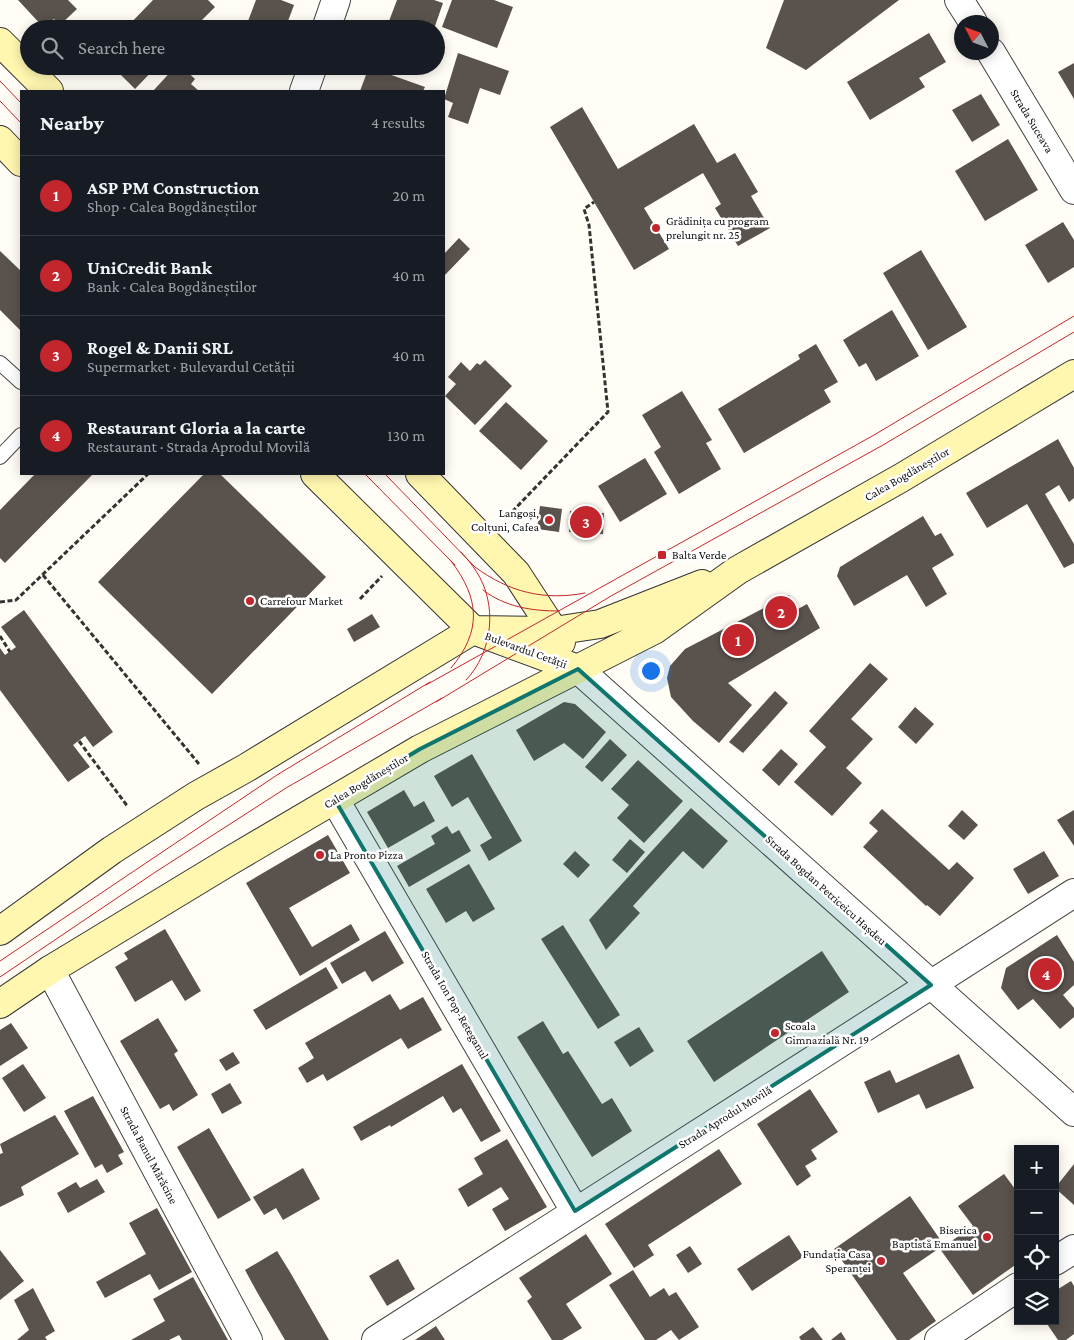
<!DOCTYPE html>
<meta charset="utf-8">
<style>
body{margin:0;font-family:"Crimson Pro",serif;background:#20242c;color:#f1f3f6}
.controls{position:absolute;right:15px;bottom:15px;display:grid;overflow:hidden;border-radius:0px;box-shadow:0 2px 12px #0003}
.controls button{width:45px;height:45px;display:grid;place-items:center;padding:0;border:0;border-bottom:1px solid #363941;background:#171b24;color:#f1f3f6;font:25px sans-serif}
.compass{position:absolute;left:954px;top:15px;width:45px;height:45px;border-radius:50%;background:#171b24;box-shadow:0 2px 12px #0003;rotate:312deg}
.you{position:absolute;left:650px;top:670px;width:18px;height:18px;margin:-12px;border:4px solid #fff;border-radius:50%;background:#1a73e8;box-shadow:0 0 0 8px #1a73e833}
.badge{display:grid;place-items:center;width:32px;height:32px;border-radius:50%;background:#c4262e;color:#fff;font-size:16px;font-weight:700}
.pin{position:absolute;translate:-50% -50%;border:2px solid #fff;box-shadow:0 1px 5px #0006}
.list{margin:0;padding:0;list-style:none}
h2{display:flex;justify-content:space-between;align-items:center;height:65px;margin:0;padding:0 20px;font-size:21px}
h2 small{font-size:16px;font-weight:400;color:#9ea1a6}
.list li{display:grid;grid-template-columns:32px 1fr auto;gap:15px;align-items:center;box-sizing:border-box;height:80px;padding:0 20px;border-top:1px solid #363941}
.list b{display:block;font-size:19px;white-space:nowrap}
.list p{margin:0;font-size:16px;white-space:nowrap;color:#9ea1a6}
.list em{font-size:16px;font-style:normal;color:#9ea1a6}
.icon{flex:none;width:28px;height:28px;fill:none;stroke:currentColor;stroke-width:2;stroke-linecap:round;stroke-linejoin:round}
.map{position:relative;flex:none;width:1074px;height:1340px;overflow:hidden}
.search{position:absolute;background:#171b24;box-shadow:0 2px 12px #0003;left:20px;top:20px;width:425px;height:55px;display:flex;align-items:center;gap:12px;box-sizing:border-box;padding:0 18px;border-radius:28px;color:#9ea1a6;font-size:19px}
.panel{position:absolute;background:#171b24;box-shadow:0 2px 12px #0003;left:20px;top:90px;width:425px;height:385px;border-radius:0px}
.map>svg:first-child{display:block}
</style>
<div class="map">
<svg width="1074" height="1340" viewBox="0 0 1074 1340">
<rect width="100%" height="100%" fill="#fffdf5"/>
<path fill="#5a524d" d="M18,0H68L77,9L60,25L54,19L44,28Z
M153,0H208L215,7L193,29H125Z
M256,0H281L294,5L285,29H245Z
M397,0H434L443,3L434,29L423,27L422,29H386Z
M452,0H494L513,7L497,48L442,27Z
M784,0H899L806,70L766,48Z
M929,33L946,62L919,78L925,87L870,120L847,82Z
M458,53L509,71L500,95L480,88L468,124L448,117L453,103L444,99Z
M1074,63V99L1058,72Z
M112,66H157L135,89Z
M176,66H181L195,79L191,84L199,91H153Z
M369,67L425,87L423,91H360Z
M981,94L1000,125L972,142L952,110Z
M582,107L618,169L694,124L717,163L735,153L758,192L751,196L770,228L738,246L715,208L721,204L703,173L644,208L669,249L634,270L550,127Z
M1008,139L1038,190L985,221L955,171Z
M1063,222L1074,240V267L1048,283L1025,245Z
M459,238L470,249L444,276V254Z
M921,250L967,327L928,350L883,273Z
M0,251L21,271V331L0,310Z
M892,310L919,356L876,381L866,363L859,367L843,340Z
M816,344L838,382L824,390L831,402L744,453L718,409L800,359L798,355Z
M485,360L512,386L475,425L445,396L456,384L448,377L461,362L470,371L477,363L480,365Z
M682,391L712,440L706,443L721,469L679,494L654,452L661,447L642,415Z
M506,402L548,441L521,470L479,431Z
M1058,439L1074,468V498L1069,502L1059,485L1045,494L1074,544V563L1064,568L1027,504L987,528L966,493Z
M645,458L667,494L620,522L598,486Z
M35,474H93L5,563L0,558V510Z
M204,474H220L326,577L212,694L98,582Z
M540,506L562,509L559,532L537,529Z
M570,511L604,513L603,534L569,532Z
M923,516L935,536L941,533L954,555L932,568L947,594L926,607L907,575L854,606L837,576L840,567Z
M789,595L798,609L807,604L820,628L728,683L752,705L719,743L693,721L671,697L667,678L670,666L685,649Z
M24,610L113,732L93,747L85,736L73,745L90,767L68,782L0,690V648L5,655L16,647L1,627Z
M372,614L380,627L354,642L347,629Z
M870,663L888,679L851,719L873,739L846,768L862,783L832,816L794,782L826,747L809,731Z
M775,691L788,703L743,753L729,742Z
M564,702L575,704L606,732L583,759L564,743L534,761L516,730Z
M915,707L934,724L916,744L898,727Z
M610,739L627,755L602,782L585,767Z
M781,749L798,764L779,786L762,770Z
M472,754L522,841L489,861L480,845L492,838L468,797L452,807L434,776Z
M638,760L683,801L644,843L617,818L629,805L611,789Z
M404,790L414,807L424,801L435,821L388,848L367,812Z
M691,808L728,841L703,869L683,851L633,906L640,913L606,950L589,920Z
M882,809L949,870L957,862L974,878L940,916L927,905L926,906L863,847L878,831L869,823Z
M962,810L978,825L964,840L948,826Z
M1074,810V846L1057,820Z
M447,826L452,834L459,830L471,851L409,887L397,866L435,844L431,836Z
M328,835L350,873L289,908L312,947L351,924L360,940L300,976L246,883Z
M630,839L645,852L627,873L612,860Z
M575,851L590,865L578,878L563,864Z
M1044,851L1059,876L1028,894L1013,869Z
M469,864L495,909L473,922L466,911L446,923L426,889Z
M563,925L620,1015L598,1029L541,939Z
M165,929L201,991L185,1001L172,980L135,1002L115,967L128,959L124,953Z
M385,931L404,963L372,982L365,971L342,984L330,963Z
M1057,935L1074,962V985L1063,995L1074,1008V1017L1060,1029L1033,999L1018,1010L1001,988L1006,968Z
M822,951L849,992L714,1082L687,1041Z
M326,967L338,988L266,1030L253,1010Z
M390,994L400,1010L423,997L442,1030L408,1049L401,1038L327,1081L323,1074L307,1083L298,1068L314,1058L305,1043Z
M158,1018L178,1051L174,1054L198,1095L173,1111L169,1104L160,1109L120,1041Z
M543,1021L563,1054L568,1051L602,1104L612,1098L632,1131L592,1157L517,1037Z
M11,1023L28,1048L0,1066V1030Z
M639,1027L654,1051L630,1067L614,1042Z
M233,1052L240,1063L226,1071L219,1060Z
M959,1054L974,1088L926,1109L919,1094L878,1113L864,1082L890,1070L896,1083Z
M23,1064L46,1098L24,1112L2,1078Z
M462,1064L501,1131L481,1142L461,1108L453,1113L443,1096L391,1127L390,1125L361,1141L353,1127Z
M230,1083L242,1103L222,1114L211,1094Z
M810,1089L838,1132L811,1150L817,1159L805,1166L811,1176L797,1186L757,1124Z
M93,1096L124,1152L118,1155L123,1164L107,1173L102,1164L95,1168L64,1111Z
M55,1115L79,1154L21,1187L24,1195L0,1207V1154L3,1153L0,1144Z
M209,1128L251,1200L218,1219L177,1147Z
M507,1139L547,1207L505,1231L492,1209L509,1199L501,1187L468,1207L458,1189L483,1174L474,1158Z
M719,1149L742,1184L648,1245L654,1255L634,1268L605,1224Z
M1074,1164V1205L1055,1188Z
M303,1168L320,1199L283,1220L276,1208L264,1215L253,1197Z
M1004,1174L1018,1193V1263L973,1295L940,1249L973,1226L958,1206Z
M97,1179L105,1192L68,1213L57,1193L76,1182L80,1188Z
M910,1196L944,1245L903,1273L936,1321L909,1340H897L834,1249Z
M157,1208L192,1272L159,1290L150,1274L105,1298L96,1282L146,1254L129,1223Z
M586,1234L612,1274L566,1304L582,1328L562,1340H552L527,1301L532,1297L519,1278Z
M789,1235L803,1257L752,1291L737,1269Z
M690,1246L702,1264L688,1273L676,1255Z
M0,1250L24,1281L0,1300Z
M277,1251L290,1272L329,1340H285L257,1292L245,1270Z
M398,1259L415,1289L387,1306L369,1276Z
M633,1270L650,1297L664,1288L669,1296L676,1292L699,1327L679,1340L671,1330L656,1340H645L609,1285Z
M193,1277L228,1340H182L179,1335L169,1340H131L165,1321L153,1299Z
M1071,1281L1074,1286V1334L1066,1340H1058L1045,1321H1055V1291Z
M33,1288L55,1331L45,1337L47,1340H17L29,1330L14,1300Z
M436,1326L445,1340H415Z
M813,1327L823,1340H801L799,1337Z
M841,1332L846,1340H831Z"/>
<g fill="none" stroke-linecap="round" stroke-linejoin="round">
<g stroke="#444" stroke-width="16">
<path id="service" d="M0,363L21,382
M0,457L21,435"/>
</g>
<g stroke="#444" stroke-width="30">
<path id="minor" d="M959,0L973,22
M326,29L336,0
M991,52L1074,190
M304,91L313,66
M335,800L575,1211
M50,970L248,1340
M1055,1261L1074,1249
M376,1340L1074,893
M939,1340L1018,1287"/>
</g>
<g stroke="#444" stroke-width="30">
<path id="tertiary" d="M578,669L1074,1112"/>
</g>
<g stroke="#333" stroke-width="30">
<path id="secondary" d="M0,42L49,91
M0,140L21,162
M315,474L473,630L578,669
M420,474L516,573L561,642
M0,931L112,850L196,796L246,768L473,630L554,631L600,624L702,584
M0,1004L50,970L228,862L420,749L654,630L738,570L901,478L1074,374"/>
</g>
<path stroke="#333" stroke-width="3" stroke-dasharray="5 2.5" stroke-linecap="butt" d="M507,517L608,412L589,225L584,209L594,202
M43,575L199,764
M360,599L382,576
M0,602L16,600L148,474
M0,636L10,652
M79,741L128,807"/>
<use href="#service" stroke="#fff" stroke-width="14"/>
<use href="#minor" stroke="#fff" stroke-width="28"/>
<use href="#tertiary" stroke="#fff" stroke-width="28"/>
<use href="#secondary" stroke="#fff6b0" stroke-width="28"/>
<path stroke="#c4262e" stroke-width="1" d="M0,81L21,103
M0,101L21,123
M365,474L455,565
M385,474L475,567C509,592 544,601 585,593
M461,552C466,558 472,564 476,571C498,604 493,652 466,680
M483,590C505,607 532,611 559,611
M451,668C482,631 480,599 451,561
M426,685L874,435L1074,316
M436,702L611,596L883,445L1074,332
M0,961L277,775L430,682
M0,977L154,873L286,788L442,698"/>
</g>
<path fill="#0f766e" fill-opacity="0.2" stroke="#0f766e" stroke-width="4" stroke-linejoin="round" d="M578,669L931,985L575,1211L335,800L420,749Z"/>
<g fill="#c4262e" stroke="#fff" stroke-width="2">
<circle cx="656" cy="228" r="5"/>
<circle cx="549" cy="520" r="5"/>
<rect x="657" y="550" width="10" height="10" rx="2.5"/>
<circle cx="250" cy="601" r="5"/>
<circle cx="320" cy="855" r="5"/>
<circle cx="775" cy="1033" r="5"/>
<circle cx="987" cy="1237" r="5"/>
<circle cx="881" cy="1261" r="5"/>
</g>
<g text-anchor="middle" stroke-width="5" stroke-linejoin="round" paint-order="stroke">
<g font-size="12" fill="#111" stroke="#fff">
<text transform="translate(1032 121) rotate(59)" y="4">Strada Suceava</text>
<text transform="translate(907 474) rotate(-30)" y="4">Calea Bogdăneștilor</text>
<text transform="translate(526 650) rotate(20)" y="4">Bulevardul Cetății</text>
<text transform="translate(366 781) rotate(-31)" y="4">Calea Bogdăneștilor</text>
<text transform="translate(826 890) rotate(42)" y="4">Strada Bogdan Petriceicu Hașdeu</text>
<text transform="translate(455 1005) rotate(60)" y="4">Strada Ion Pop-Reteganul</text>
<text transform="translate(725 1117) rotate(-32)" y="4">Strada Aprodul Movilă</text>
<text transform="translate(149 1155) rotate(62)" y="4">Strada Banul Mărăcine</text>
</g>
<g font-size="12" fill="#111" stroke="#fff" text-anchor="start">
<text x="666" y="225">Grădinița cu program<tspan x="666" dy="14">prelungit nr. 25</tspan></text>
<text x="539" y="517" text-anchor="end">Langoși,<tspan x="539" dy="14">Colțuni, Cafea</tspan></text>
<text x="672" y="559">Balta Verde</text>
<text x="260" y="605">Carrefour Market</text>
<text x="330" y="859">La Pronto Pizza</text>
<text x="785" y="1030">Scoala<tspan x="785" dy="14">Gimnazială Nr. 19</tspan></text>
<text x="977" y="1234" text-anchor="end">Biserica<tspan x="977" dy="14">Baptistă Emanuel</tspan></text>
<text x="871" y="1258" text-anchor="end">Fundația Casa<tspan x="871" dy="14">Speranței</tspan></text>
</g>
</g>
</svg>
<div class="controls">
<button>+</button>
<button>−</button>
<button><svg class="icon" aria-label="locate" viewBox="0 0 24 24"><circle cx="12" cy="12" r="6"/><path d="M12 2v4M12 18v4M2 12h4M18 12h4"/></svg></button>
<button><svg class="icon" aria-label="layers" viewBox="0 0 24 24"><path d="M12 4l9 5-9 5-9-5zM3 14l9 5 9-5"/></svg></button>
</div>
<svg class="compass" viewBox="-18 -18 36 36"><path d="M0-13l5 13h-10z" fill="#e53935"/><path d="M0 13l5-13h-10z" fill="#9ea1a6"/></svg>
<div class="you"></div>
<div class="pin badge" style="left:738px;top:640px">1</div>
<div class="pin badge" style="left:781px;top:612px">2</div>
<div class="pin badge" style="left:586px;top:522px">3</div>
<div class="pin badge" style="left:1046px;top:974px">4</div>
<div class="search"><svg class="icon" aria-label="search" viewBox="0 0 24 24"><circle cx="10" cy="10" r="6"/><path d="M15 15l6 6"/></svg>Search here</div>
<section class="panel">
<h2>Nearby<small>4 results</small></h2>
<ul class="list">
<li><span class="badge">1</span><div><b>ASP PM Construction</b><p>Shop · Calea Bogdăneștilor</p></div><em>20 m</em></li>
<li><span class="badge">2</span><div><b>UniCredit Bank</b><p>Bank · Calea Bogdăneștilor</p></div><em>40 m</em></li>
<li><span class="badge">3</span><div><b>Rogel &amp; Danii SRL</b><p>Supermarket · Bulevardul Cetății</p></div><em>40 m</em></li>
<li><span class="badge">4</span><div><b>Restaurant Gloria a la carte</b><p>Restaurant · Strada Aprodul Movilă</p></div><em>130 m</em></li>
</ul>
</section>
</div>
